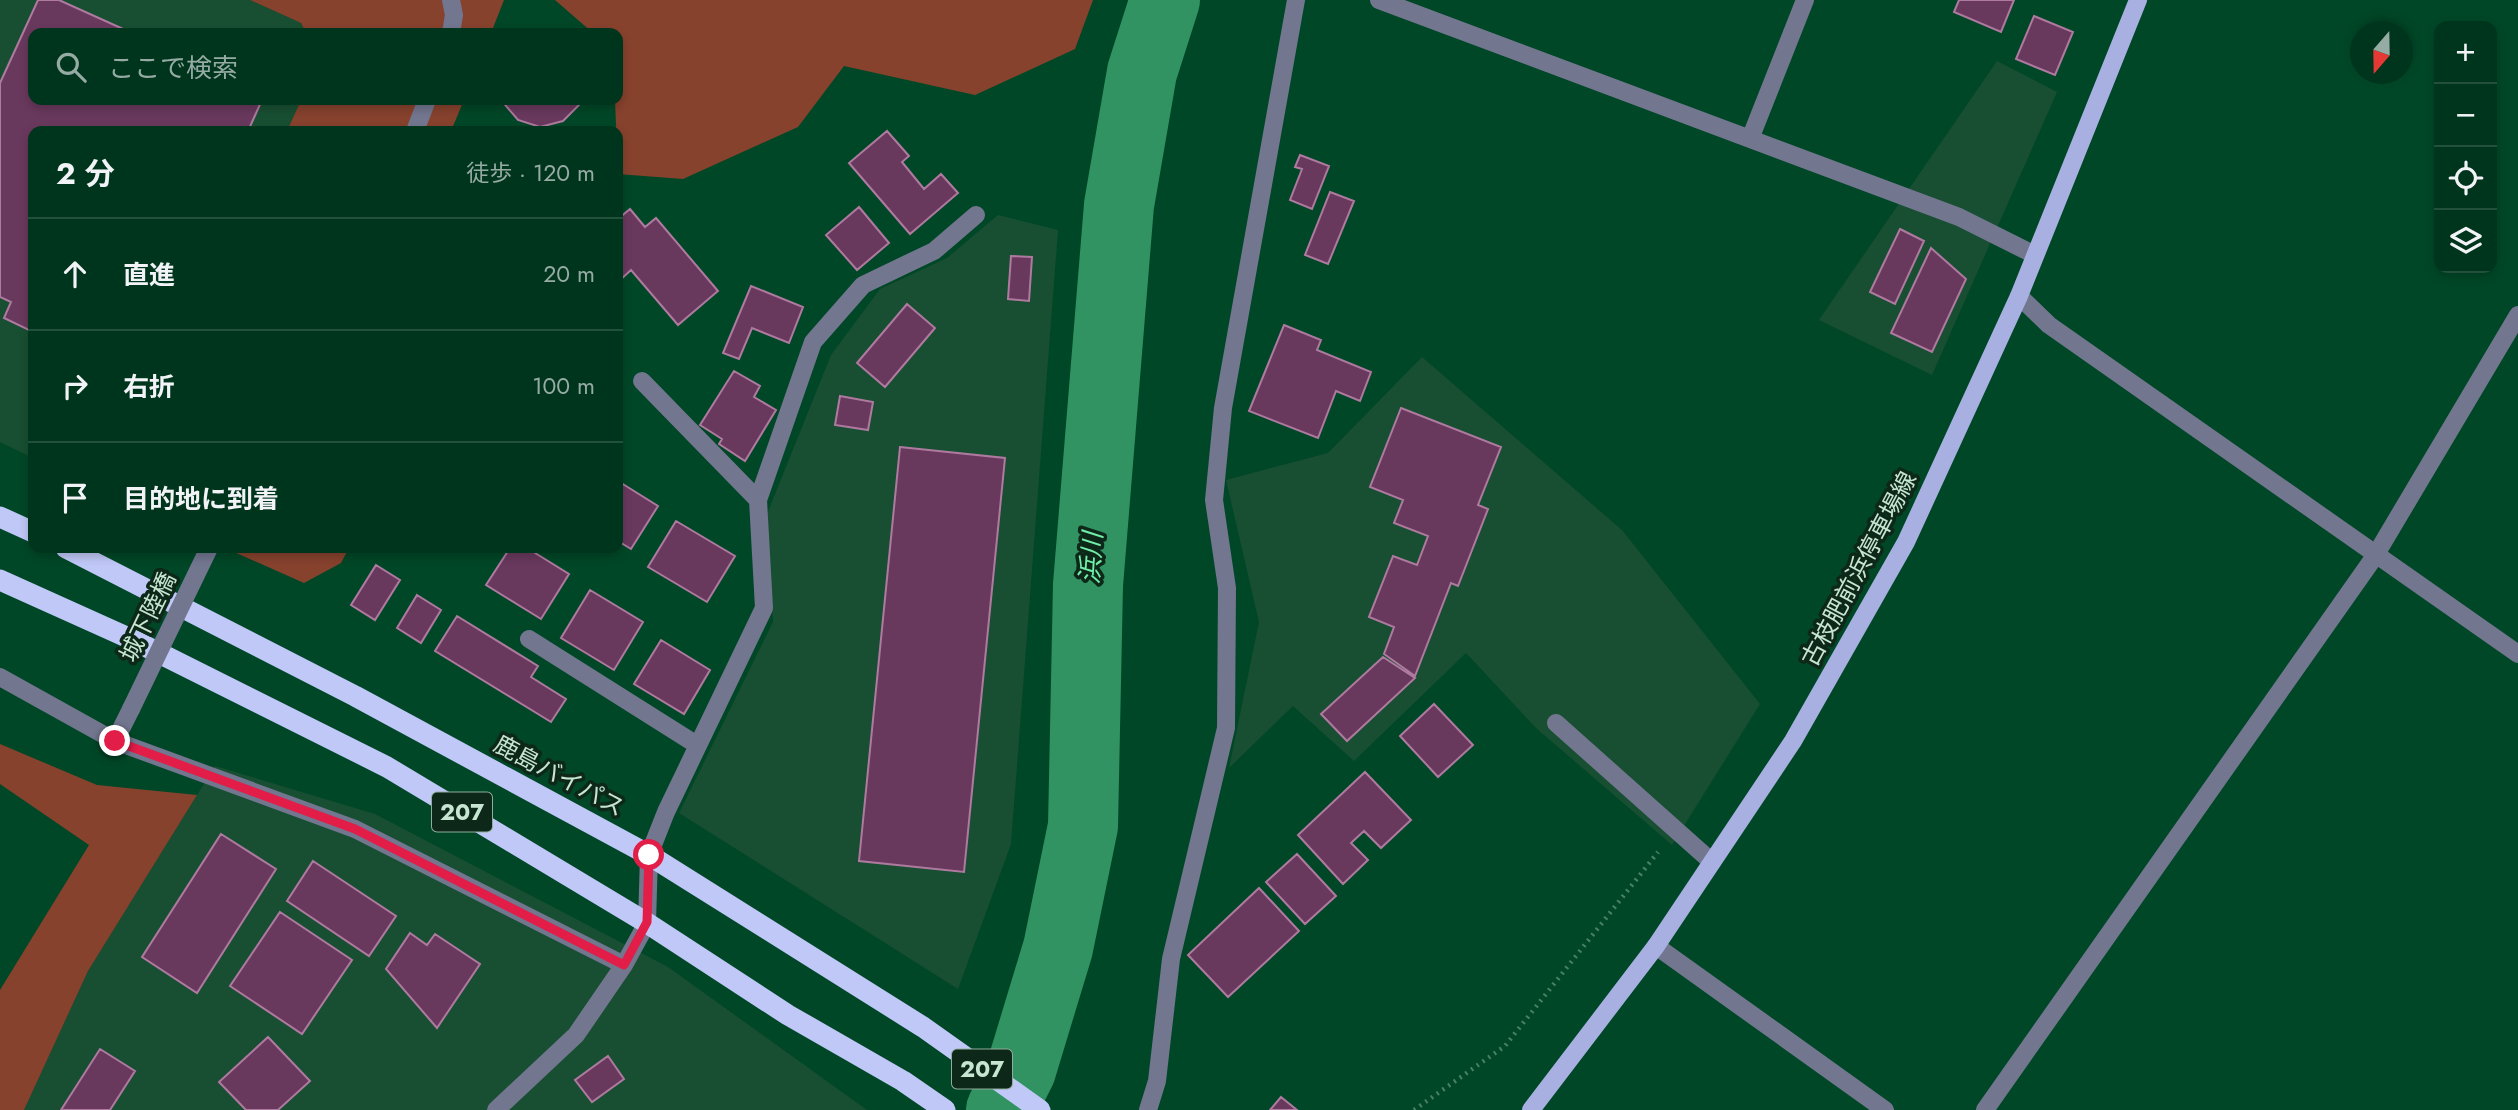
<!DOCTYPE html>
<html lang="ja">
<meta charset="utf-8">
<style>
body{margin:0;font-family:Jost,"Noto Sans JP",sans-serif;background:#0a3d26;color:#f1f3f6}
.controls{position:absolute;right:21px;top:21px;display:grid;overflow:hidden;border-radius:14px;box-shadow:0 4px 10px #0003}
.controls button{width:63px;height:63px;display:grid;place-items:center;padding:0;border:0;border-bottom:2px solid #22503b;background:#00351d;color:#f1f3f6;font:35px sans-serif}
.compass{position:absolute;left:2350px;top:21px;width:63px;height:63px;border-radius:50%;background:#00351d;box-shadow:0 4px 10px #0003;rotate:200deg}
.stop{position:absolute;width:21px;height:21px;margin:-16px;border:5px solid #e11d48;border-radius:50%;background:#fff}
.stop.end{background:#e11d48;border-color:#fff;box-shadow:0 2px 7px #0008}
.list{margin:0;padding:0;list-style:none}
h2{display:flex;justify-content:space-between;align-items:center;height:91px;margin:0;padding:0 28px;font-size:30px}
h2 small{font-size:23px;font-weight:400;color:#95aba4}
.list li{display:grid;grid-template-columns:46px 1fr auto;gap:21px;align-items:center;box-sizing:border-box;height:112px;padding:0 28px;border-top:2px solid #22503b}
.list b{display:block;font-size:26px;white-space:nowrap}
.list em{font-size:23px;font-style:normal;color:#95aba4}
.icon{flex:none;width:38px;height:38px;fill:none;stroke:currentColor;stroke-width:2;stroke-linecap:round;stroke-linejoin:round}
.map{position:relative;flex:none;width:2518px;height:1110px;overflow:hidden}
.search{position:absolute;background:#00351d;box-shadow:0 4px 10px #0003;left:28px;top:28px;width:595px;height:77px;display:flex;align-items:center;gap:18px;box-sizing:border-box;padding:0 24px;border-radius:14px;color:#95aba4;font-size:26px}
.panel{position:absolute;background:#00351d;box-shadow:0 4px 10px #0003;left:28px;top:126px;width:595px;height:427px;border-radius:14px}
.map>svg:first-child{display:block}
</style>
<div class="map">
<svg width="2518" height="1110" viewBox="0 0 2518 1110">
<rect width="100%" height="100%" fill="#004727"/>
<path fill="#184f32" d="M0,0H250L301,23L306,33H33V100H301L287,131H33V458L0,442Z
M1997,61L2057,92L1932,375L1819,320Z
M998,215L1058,230L1011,844L958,989L679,813L773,622L767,514L831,355L880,289L947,258Z
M1422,357L1622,530L1760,704L1672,845L1536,728L1466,653L1354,761L1293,706L1229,768L1259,622L1226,480L1328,453Z
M215,766L375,814L668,967L867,1110H24L88,971Z"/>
<path fill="#87422d" d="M250,0H504L491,33H306L301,23Z
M555,0H1093L1075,49L975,95L844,66L798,127L683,179L618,174L615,100H618V33H593Z
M301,100H464L451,131H287Z
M225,548H349L341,563L304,583Z
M0,744L97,785L197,795L88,971L24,1110H0V990L89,845L0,784Z"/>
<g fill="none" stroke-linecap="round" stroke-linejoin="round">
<path stroke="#319361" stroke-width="70" d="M1001,1110L1021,1070L1058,948L1083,826L1088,585L1119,205L1142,72L1165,0"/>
</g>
<path fill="#69395d" stroke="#af7aa0" stroke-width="2" d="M38,0H59L132,33H33V100H262L248,131H33V332L4,318L11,302L0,297V83Z
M1959,0H2014L2001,32L1954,12Z
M2034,16L2073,32L2055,75L2016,59Z
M501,100H581L579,105L563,121L540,127L518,120Z
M887,131L909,156L902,162L924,189L941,174L958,193L910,234L849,163Z
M1300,155L1329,166L1312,209L1290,200L1302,169L1295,167Z
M1330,192L1354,201L1328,264L1305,255Z
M859,207L889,243L857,270L826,235Z
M630,209L645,227L656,218L718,291L678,325L631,270L618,282V219Z
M1900,229L1924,241L1895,304L1870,292Z
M1931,248L1966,279L1932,352L1891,333Z
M1011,256L1032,257L1029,301L1008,299Z
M751,286L803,307L789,343L752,328L739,359L723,353Z
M907,304L935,328L885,387L857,363Z
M1284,325L1321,340L1317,350L1371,372L1360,401L1336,391L1318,438L1249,411Z
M734,371L760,386L754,397L776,410L745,461L719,444L722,439L700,425Z
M840,396L873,402L868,430L835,425Z
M1401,408L1501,447L1478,505L1488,509L1458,586L1451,583L1415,676L1384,654L1394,627L1369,617L1393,556L1417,565L1428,536L1394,523L1403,500L1370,487Z
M900,447L1005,458L964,872L859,861Z
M618,481L658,506L631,549L618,541Z
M676,521L735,556L707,602L648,567Z
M510,548H527L569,574L541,619L486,585Z
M376,565L400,580L375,620L351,605Z
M590,590L643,622L614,670L561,638Z
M417,595L441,610L421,643L397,628Z
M457,616L538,666L531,677L566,699L551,722L435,651Z
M661,640L710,670L684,714L634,684Z
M1383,657L1415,678L1347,741L1321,714Z
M1434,704L1473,745L1438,777L1400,736Z
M1365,772L1411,820L1381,848L1364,831L1351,843L1368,860L1343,884L1298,835Z
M221,834L276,869L197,993L142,957Z
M1297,854L1336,896L1305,924L1266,882Z
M313,861L396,916L369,956L287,901Z
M1259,888L1299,931L1228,997L1188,955Z
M280,912L352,960L302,1034L230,986Z
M410,933L427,945L435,934L480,964L437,1028L386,969Z
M268,1037L310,1081L278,1110H246L219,1082Z
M100,1049L135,1071L110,1110H61Z
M608,1056L624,1079L592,1102L575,1080Z
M1281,1097L1297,1110H1270Z"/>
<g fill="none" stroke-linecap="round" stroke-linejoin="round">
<path stroke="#488165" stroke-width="4.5" stroke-dasharray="2 5" stroke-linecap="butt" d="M1414,1110L1505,1046L1658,852"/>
<path stroke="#72768f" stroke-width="18" d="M451,0L454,15L451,33
M1379,0L1959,217L2035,255
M415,131L427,100
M1750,139L1805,0
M2019,296L2049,325L2518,654
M642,381L758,500L813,342L863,285L934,251L976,215
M529,639L697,745
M0,677L115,741L355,829L624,965
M1556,723L1712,862
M115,741L131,709
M1656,946L1885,1110
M496,1110L576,1035L624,965L647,923L649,855L666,812L764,608L758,500
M1148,1110L1157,1081L1171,959L1226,728L1227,588L1214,500L1223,408L1296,0
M1985,1110L2375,556L2518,315"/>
<path stroke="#a8b0e2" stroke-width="18" d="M1531,1110L1656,946L1793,741L1906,542L2019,296L2138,0"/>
<path stroke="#c0c8f8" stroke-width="21" d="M0,517L33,532
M66,548L355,696L649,855L923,1027L1040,1110
M0,580L131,639L387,767L647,923L788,1015L903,1081L945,1110"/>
<path stroke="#72768f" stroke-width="18" d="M131,709L209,548"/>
</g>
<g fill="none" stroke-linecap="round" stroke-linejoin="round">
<path stroke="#e11d48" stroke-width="9" d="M115,741L355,829L624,965L647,922L649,855"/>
</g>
<g text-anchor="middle" stroke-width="7" stroke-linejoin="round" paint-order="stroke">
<g fill="#0d2719" stroke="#8fad9a" stroke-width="2">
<rect x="432" y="792.5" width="60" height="39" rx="5"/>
<rect x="952" y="1049.5" width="60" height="39" rx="5"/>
</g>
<g font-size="23" font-weight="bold" fill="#c7e6d2">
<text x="462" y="820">207</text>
<text x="982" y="1077">207</text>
</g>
<g font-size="24" fill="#c7e6d2" stroke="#0d2719">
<text transform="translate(1859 569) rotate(-62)" y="8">古枝肥前浜停車場線</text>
<text transform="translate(148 617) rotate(-64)" y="8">城下陸橋</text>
<text transform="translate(559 776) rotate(28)" y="8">鹿島バイパス</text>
</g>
<g font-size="26" font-style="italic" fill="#71efa9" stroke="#0d2719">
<text transform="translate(1091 558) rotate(-86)" y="9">浜川</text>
</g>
</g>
</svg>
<div class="controls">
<button>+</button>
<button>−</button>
<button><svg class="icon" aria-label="locate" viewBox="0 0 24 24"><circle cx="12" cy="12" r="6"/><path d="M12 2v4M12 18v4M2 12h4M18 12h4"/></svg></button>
<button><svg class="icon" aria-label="layers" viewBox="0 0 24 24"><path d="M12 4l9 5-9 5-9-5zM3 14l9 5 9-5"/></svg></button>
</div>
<svg class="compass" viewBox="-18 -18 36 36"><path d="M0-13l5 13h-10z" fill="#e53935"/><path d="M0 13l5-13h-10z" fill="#95aba4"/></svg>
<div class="stop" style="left:649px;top:855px"></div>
<div class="stop end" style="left:115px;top:741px"></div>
<div class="search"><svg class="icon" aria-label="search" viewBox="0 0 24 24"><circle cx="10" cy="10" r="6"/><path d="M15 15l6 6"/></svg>ここで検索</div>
<section class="panel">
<h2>2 分<small>徒歩 · 120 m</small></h2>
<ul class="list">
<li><svg class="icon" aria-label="ahead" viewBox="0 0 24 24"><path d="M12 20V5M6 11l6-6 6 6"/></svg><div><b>直進</b></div><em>20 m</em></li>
<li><svg class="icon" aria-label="right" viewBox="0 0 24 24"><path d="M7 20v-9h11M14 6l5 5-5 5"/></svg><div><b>右折</b></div><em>100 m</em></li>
<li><svg class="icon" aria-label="arrive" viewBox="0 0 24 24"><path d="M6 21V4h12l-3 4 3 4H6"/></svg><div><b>目的地に到着</b></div></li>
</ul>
</section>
</div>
